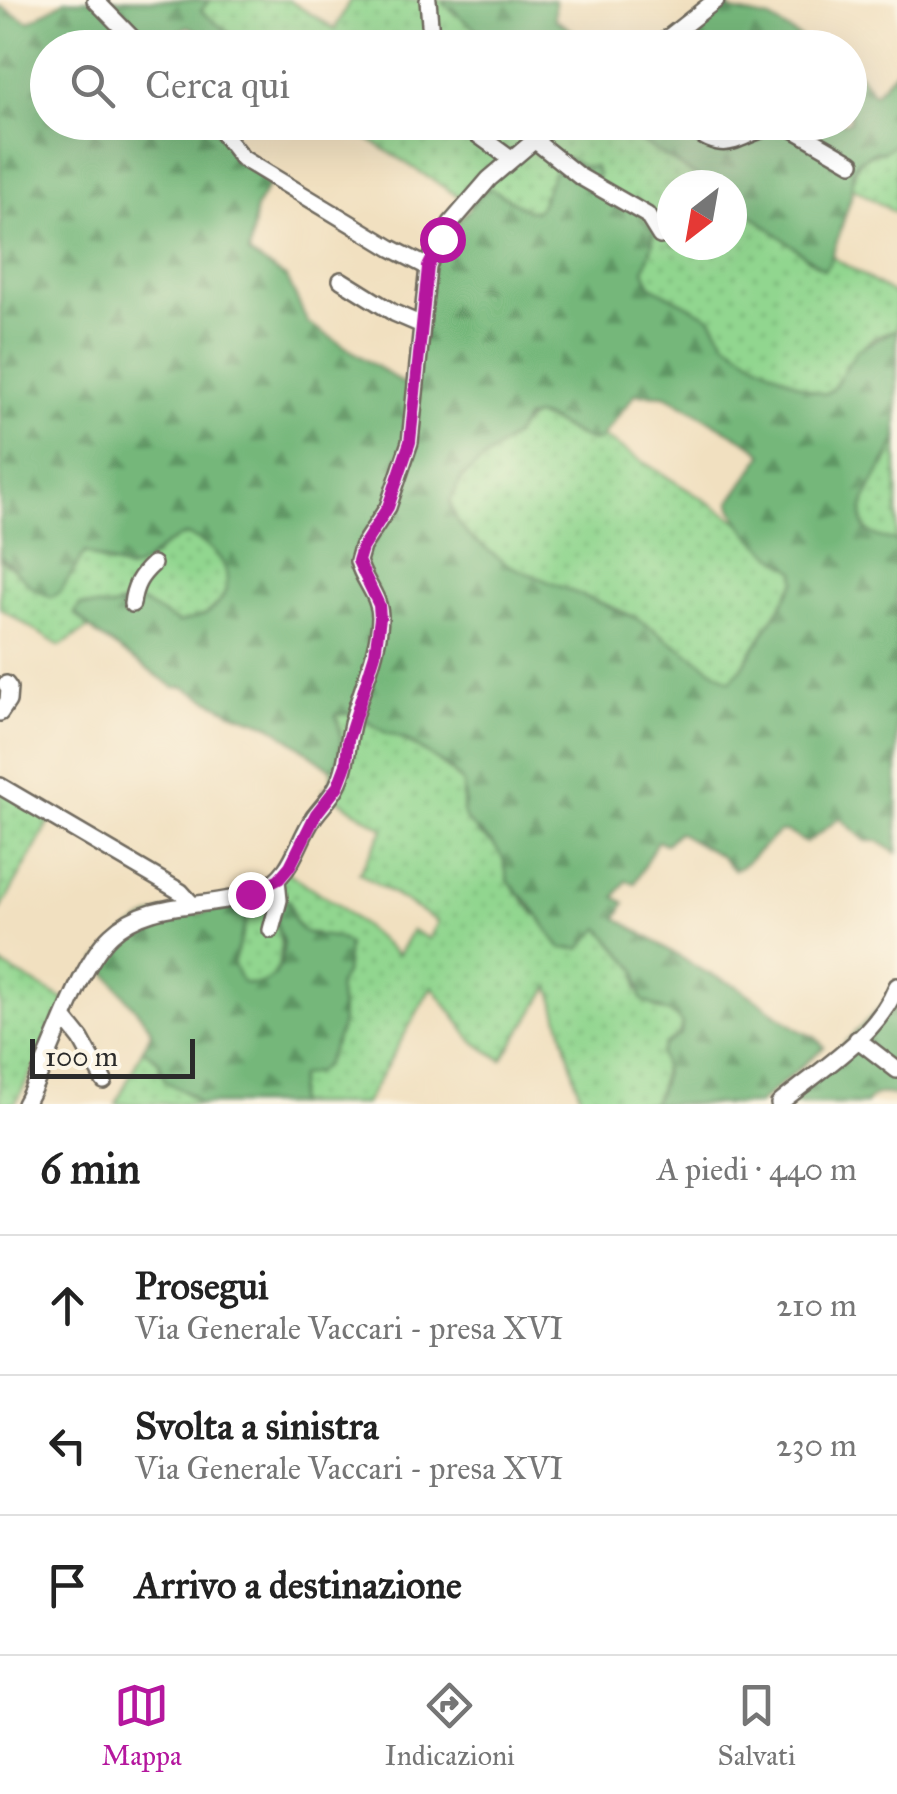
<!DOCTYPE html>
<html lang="it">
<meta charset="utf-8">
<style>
body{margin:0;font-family:"IM FELL Great Primer",serif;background:#f6f6f6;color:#222}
.compass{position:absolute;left:657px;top:170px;width:90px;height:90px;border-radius:50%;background:#fff;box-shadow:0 10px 40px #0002;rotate:211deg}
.scale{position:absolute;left:30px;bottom:25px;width:165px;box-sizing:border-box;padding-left:10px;border:5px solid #2b2b2b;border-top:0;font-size:28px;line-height:35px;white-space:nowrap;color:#2b2b2b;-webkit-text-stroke:8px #fcf5e5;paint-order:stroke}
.stop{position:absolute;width:30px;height:30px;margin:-22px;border:8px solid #b5179e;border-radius:50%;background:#fff}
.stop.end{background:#b5179e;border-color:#fff;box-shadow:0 2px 10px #0008}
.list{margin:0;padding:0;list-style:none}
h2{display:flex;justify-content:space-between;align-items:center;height:130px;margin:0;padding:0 40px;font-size:42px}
h2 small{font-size:32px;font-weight:400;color:#767676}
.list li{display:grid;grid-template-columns:65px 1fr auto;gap:30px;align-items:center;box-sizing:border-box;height:140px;padding:0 40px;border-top:2px solid #e0e0e0}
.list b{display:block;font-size:38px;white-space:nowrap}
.list p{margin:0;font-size:32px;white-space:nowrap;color:#767676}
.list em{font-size:32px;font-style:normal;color:#767676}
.icon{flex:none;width:55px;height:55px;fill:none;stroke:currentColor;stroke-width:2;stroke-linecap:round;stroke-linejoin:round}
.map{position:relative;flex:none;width:897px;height:1104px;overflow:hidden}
.search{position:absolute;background:#fff;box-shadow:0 10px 40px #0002;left:30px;right:30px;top:30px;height:110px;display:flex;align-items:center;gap:25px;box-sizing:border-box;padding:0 35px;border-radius:55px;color:#767676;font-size:38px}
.sheet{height:550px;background:#fff}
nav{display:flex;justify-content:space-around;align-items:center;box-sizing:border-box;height:140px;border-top:2px solid #e0e0e0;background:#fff;font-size:28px;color:#767676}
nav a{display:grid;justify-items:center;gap:5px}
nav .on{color:#b5179e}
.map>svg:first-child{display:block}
</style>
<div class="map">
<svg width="897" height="1104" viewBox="0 0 897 1104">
<defs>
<pattern id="grass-dots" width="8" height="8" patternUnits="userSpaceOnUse" patternTransform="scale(2.5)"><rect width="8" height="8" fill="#91d68f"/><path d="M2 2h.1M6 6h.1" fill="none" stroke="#7db87c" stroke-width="1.8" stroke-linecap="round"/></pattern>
<pattern id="forest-firs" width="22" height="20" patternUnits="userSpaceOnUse" patternTransform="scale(2.5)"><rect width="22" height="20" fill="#74b77a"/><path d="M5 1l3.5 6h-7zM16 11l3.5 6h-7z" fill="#5f9564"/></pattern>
</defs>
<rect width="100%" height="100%" fill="#fcf5e5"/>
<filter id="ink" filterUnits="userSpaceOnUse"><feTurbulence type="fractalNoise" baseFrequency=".01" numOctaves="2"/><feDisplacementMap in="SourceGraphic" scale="20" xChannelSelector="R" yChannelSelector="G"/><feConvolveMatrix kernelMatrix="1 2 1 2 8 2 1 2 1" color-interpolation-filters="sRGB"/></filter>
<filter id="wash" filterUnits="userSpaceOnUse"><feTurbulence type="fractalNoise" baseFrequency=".0048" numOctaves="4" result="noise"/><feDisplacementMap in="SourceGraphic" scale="40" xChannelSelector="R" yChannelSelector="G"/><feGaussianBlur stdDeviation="2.25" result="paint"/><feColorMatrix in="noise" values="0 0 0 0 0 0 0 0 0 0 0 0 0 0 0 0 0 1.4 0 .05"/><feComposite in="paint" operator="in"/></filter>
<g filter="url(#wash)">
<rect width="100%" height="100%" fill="#f1e0c0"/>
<path fill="url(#grass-dots)" stroke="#5e805d" stroke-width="2.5" d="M209,0H288L335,29L350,0H444L446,5L482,34L492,47H231L229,33L206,17L201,10Z
M343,123H611L711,185H672V245H732V200L773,229L816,265L830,262L832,257L897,296V329C846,341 854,379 824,394L807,390L757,363L726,342L710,317L651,286L644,270L653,243L542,195L543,205L536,211L527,210L505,196L472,205Z
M897,143V214L852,187C854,151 871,158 897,143Z
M534,416C556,420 577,440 598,441L603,437L738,521L765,548L796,571V581L742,667L729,682C697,667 671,638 640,620C587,589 465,573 450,502C460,470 487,458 511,438C520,430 522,421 534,416Z
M897,439V541C890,539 879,538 873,535C845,521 877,476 887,461C892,454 892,447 897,439Z
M186,535C222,546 245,584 209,612C203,617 188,619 180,623L128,601L111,608L80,605L75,613L89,628L60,646L0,608V556L5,564L70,577L85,552L110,565L154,557L166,541Z
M355,713C391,736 434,750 463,784V812L479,834L494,845L503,858L508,881L536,915L586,941L600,928L637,971V990L657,1009L676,1015L682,1024C680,1039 668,1049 664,1063C659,1080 663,1090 651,1104H582L550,986L502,1060L473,1041L432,986L365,1104H296L299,1076L325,1065L342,1021L338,984L345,974L347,955L315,933H305L292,918V909L275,923C288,949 280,995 242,982L233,963L243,933V900L279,867L338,905L398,955L412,930L429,939L438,922L359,873L384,829L323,790L332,782L331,769C346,756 342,732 336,715Z
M0,784L54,814L0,911Z
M0,964L68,1002L15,1104H0Z
M143,1049L159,1062L160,1072L199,1104H116Z"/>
<path fill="url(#forest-firs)" stroke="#507152" stroke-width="2.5" fill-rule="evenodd" d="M66,0H209L201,11L229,33L231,47H225L188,26L156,47L48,48V122L208,123L271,181L256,207L249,254L287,278L308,323L410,388L432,264L448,233L488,187L527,210L536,211C550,197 544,171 569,158L584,168L594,166L598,174L597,184L629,200H638L641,218L652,230L653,243L644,270L651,286L710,317L726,342L757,362L807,389L824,394L832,390L857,350L897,329C897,352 897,422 897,439C891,459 839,520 874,535C881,538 890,539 897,541V853L878,841H866L840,818L806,843L788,832H779L742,866L734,870L720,856L678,832L666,844L657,841L635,883L626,881L615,897L625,903L617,918L701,970L737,986L799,1030L816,1038L824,1047L758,1104H651C663,1091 667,1070 660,1054L664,1045L681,1034L682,1024C673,1011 655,1008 641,999L637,971L600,928L580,949L560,948L531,905L508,881L503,858L494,845L466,821L463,812L465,802L463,784L451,769L405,739L386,733L354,713L336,715C341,733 346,756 331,769L270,725L234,713L184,687H174L96,634L75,613L80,605L111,608L138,600L179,623C188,619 203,617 209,612C245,584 222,546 186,535C157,543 156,562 128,570L85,552L60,592L51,597L34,589L0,556V6L29,22ZM635,394L665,395L673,399L756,447L763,455L730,502C739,531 770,555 795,571L796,581L743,667L730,681L636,618L508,565L469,536L456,520L450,502L462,477L515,435L525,419L534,416L545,418L588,440L599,441Z
M444,0H555V19L597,47H492L482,34L445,5Z
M724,3L733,11L770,19L815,47L669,48C685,38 696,38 700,16L719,12Z
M850,63L874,94L897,69V143L883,152H874L858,161L853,169L851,197L830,262L824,270L732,200V185H711L611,123L850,122Z
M243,900L251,905L233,963L242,982C267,991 285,970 283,944C282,936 276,928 276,920C276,914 278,909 279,903L289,900C292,908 291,917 296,924C310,943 334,929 348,945L345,974L338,985L342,1021L340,1031L325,1065L317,1072L299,1076L296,1104H199L192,1096L165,1081L159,1061L143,1049L151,1033L149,1026L97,961C117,938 142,913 175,910C182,910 191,915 198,914C213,912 227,902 243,900Z
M897,991V1096C884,1092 874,1092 866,1104H783Z"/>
</g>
<g filter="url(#ink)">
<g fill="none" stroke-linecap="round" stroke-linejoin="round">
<g stroke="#706a5f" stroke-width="20">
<path id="minor" d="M95,0L142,48
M428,0L432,48
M655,48L716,0
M214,122L242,158L391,248L428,267
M460,122L511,159
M684,122C733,167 742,123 788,126L852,163
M534,140L579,176L647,215L660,236
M341,280L394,313L422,325
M132,604C134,586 140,576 153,564
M0,713L8,701L9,688L6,684
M0,786L181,892L192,904
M271,930L279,900L277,880
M65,1019L81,1039L104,1081
M857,1039L897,1070
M25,1104C51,1059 77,967 111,935C153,895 214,912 262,889C294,874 296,843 314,817C322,806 331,798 337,786C348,766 347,742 353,720C362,686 379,653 380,617C380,596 363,581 358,561L362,547L388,507L410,442L428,267L433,254L451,223L489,179L556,122
M779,1104C819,1070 877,1037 897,986"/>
</g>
<use href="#minor" stroke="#fff" stroke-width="15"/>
</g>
</g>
<g fill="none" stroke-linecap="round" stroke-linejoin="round" filter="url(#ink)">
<path stroke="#b5179e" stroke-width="12" d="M250,894L279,879L290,866L316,814L338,786L346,765L348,740L375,654L380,618L379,605L358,561L362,548L388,507L410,442L428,267L442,239"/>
</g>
</svg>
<svg class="compass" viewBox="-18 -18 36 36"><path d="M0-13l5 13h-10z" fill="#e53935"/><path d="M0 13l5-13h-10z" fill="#767676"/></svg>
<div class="scale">100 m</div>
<div class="stop" style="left:442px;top:239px"></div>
<div class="stop end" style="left:250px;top:894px"></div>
<div class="search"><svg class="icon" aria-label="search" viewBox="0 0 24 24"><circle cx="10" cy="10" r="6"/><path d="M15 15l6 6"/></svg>Cerca qui</div>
</div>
<section class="sheet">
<h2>6 min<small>A piedi · 440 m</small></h2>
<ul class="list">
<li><svg class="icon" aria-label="ahead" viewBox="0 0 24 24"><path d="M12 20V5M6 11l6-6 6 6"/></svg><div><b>Prosegui</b><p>Via Generale Vaccari - presa XVI</p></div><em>210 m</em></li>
<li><svg class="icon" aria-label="left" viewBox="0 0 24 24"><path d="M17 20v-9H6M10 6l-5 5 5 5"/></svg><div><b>Svolta a sinistra</b><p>Via Generale Vaccari - presa XVI</p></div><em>230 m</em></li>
<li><svg class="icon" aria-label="arrive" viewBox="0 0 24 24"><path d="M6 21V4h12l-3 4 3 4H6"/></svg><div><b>Arrivo a destinazione</b></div></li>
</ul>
</section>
<nav>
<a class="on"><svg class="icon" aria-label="map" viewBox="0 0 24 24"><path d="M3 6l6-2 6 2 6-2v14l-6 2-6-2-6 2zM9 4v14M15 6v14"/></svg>Mappa</a>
<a><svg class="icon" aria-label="directions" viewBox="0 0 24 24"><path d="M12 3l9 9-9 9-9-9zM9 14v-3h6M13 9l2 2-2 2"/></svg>Indicazioni</a>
<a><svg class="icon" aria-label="saved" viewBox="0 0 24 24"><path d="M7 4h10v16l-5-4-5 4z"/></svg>Salvati</a>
</nav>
